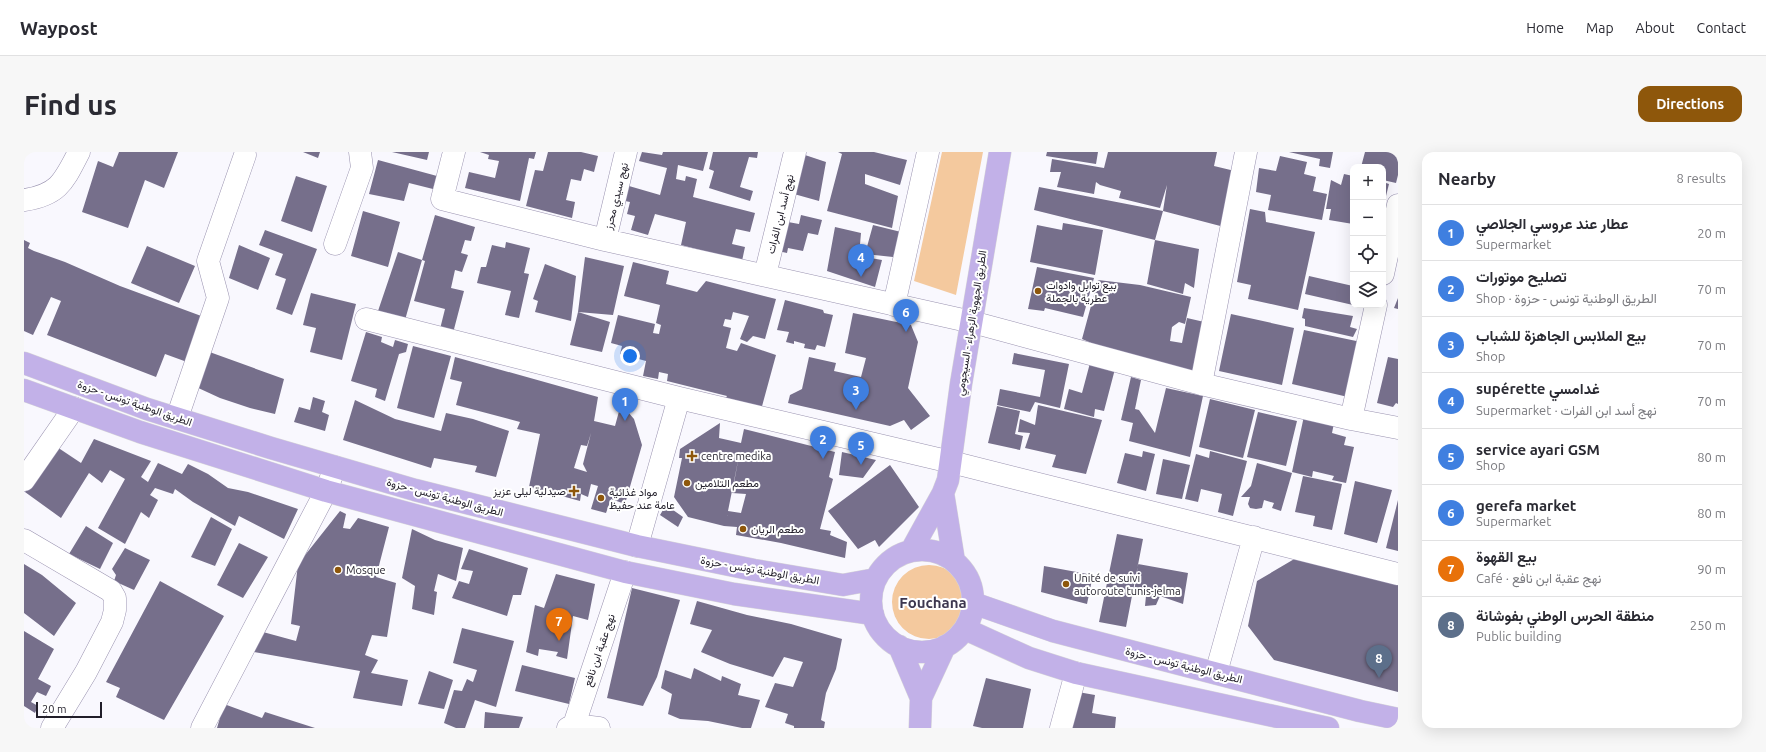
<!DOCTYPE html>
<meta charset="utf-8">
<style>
body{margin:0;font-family:Ubuntu,Vazirmatn,sans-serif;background:#f7f7f7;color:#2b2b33}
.controls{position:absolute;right:12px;top:12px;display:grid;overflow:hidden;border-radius:8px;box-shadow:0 4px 16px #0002}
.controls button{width:36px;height:36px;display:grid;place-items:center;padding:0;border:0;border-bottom:1px solid #e1e1e2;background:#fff;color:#2b2b33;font:20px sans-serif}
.scale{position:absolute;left:12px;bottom:10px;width:66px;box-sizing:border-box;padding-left:4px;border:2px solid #211e29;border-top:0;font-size:11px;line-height:14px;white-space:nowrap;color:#211e29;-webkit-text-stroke:3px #fff;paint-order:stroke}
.you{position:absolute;left:606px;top:204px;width:14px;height:14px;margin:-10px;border:3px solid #fff;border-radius:50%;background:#1a73e8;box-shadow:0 0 0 6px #1a73e833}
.badge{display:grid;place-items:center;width:26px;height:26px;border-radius:50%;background:#8e570b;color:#fff;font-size:13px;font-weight:700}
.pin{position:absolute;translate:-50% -33px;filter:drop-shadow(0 1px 2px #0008)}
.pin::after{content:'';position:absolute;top:21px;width:14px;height:12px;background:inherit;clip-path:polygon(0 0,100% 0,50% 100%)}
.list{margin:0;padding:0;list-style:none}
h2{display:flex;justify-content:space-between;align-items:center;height:52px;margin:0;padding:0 16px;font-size:17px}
h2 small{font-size:13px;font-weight:400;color:#7c7c81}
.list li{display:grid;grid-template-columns:26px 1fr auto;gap:12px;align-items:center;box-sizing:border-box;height:56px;padding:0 16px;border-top:1px solid #e1e1e2}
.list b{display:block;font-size:15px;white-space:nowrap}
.list p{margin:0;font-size:13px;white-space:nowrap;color:#7c7c81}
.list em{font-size:13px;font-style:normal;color:#7c7c81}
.icon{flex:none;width:22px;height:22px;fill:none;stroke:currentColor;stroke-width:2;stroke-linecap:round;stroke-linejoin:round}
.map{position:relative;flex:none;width:1374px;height:576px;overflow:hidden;border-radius:12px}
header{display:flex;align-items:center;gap:24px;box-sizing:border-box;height:56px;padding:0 20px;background:#fff;border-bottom:1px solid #e1e1e2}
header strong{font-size:19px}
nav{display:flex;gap:22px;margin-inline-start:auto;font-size:14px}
.intro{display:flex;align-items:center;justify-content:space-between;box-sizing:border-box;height:96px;padding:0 24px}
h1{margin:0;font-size:28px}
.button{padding:10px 18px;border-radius:12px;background:#8e570b;color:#fff;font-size:14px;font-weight:700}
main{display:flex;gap:24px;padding:0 24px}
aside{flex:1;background:#fff;border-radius:12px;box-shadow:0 4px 16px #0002}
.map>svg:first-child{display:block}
</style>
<header>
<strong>Waypost</strong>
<nav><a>Home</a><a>Map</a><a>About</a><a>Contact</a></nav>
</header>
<div class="intro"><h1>Find us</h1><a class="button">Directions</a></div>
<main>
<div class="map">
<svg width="1374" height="576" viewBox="0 0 1374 576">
<rect width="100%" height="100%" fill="#f9f8fe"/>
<path fill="#f4c99e" d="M918,0H959L932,143L890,129Z
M868 450a37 37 0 1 1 74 0a37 37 0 1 1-74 0Z"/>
<path fill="#766f8b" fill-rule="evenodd" d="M95,0H154L140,36L121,28L104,76L58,60L74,9L89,15Z
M279,0H296L294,6Z
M368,0H405L403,8Z
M456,0H512L510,7L505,6L496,49L441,36L445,20L471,26L475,9L464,7L465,3Z
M524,0H557L574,4L570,20L560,17L557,29L547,27L542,48L551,50L548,66L502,54L511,18L519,19Z
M618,0L638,3L639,0H684L679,19L654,13L652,27L661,29L662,24L673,27L669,45L731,61L726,80L712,77L708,92L721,95L718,109L657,93L662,70L631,62L624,83L607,78L611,64L603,62L606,50L601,49L605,34L636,43L643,16L615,9Z
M689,0H734L733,6L725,5L716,35L729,39L726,49L685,36L690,19L685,17Z
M814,0H850L883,8L876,33L841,22V32L874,44L868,76L803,59L818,2Z
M1023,0H1074L1072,12L1022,4Z
M1084,0H1193L1190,14L1215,20L1204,76L1139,59L1143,33L1136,56L1095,46L1097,39L1076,33L1072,30L1070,42L1033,35L1037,20H1026L1028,7L1080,16Z
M1265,0H1309L1306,16L1295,14L1296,7Z
M1341,0H1374V23L1372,31L1359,28V15H1337Z
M781,3L802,10L795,49L770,42Z
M1256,4L1283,10L1280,22L1292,25L1289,39L1303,42L1298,68L1244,58L1247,43L1232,40L1235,16L1252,19Z
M354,8L413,24L409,37L385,31L380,49L345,42Z
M1320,22L1329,24V72L1305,68L1307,57H1302L1307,28L1317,33Z
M272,24L303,34L288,80L257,69Z
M1359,30L1365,32L1359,56Z
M1015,35L1139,59L1131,88L1175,97L1170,136L1161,131L1159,142L1123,132L1131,88L1010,58Z
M1226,57L1241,60L1242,70L1291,80L1274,158L1224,147L1227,133L1213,130Z
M339,59L376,70L364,115L327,104Z
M411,63L451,75L447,89L441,88L437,101L444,103L438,120L431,118L427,136L440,139L429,181L416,177L421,157L390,149L401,109L398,108Z
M777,63L798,68L794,83L784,81L779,99L764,96L763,101L754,99L764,70L775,72Z
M1039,71L1079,78L1071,123L1006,110L1013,73L1038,78Z
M849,73L877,80L869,105L841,102Z
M811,75L837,81L835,104L858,108L851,135L803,119Z
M241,78L293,97L268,163L252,157L262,127L251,123L259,102L235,93Z
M0,88L6,91L4,96L10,99L41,110L96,134L180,165L163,210L141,202L132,225L23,183L37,149L27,145L9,183L0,179Z
M482,90L506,96L500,121L505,122L495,166L481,163L487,139L453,131L457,115H462L468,93L481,96Z
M215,93L246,106L234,138L205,126Z
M123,94L171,114L155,151L107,131Z
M374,100L398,108L381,168L354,159Z
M561,105L600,114L589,163L554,160L586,170L578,200L546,193L554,160Z
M609,110L645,119L642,132L673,140L682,129L752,147L741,187L729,184L723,190L716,187L725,164L709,160L707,168L701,167L699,174L707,176L702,196L713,199L717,191L752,203L737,258L700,249L703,244L643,229L644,222L635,220L634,227L619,224L622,209L596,202L598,194L587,191L594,163L631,172L629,181L635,182L637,173L632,171L636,153L600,144Z
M521,112L552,124L547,169L511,160L514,149L509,147Z
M1013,115L1070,126L1059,165L1021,156L1020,159L1004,157Z
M1285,124L1329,134V153L1281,142Z
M1074,128L1116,133L1167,145L1161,172L1155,170L1148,175L1146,189L1158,191L1163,166L1189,172L1177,222L1100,205L1058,187Z
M287,141L332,152L318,208L286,200L292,176L279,173Z
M1374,146V157L1370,156Z
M761,148L799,158L800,161L809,163L801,195L793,193L791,198L780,196L781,192L770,189V192L762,190L765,180L753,178Z
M1280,156L1329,164L1326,175L1333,177L1329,185L1281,174V167L1278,166Z
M829,161L887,173L894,190L884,236L906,264L887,278L880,268L866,274L764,251L766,243L778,237L785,205L812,211L810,219L837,225L842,206L821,201Z
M1207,162L1270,176L1258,233L1195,219Z
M1280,178L1337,190L1324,245L1268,232Z
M342,180L358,185L357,190L369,195L371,188L384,192L382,200L375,202L361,249L351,245L353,237L327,229Z
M389,194L427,204L410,266L373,256Z
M180,198L260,227L251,262L226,256L196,246L170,234Z
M990,201L1045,212L1036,256L1011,250L1006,260L973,253L976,237L1016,245L1021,218L988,212Z
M431,205L574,245L570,269L591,274L597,252L610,267L618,293L601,352L587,347L582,361L567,357L574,334L567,332L564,345L557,342L556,349L505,335L516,282L493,277L496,270L432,253L438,230L426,227ZM567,281L559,312L563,320L550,316L557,293L563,294Z
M1364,205L1374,207V252L1372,251L1369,255L1353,251Z
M1066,211L1091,217L1080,259L1071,257L1070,265L1040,257L1045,237L1058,241Z
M1107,225L1117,228L1111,257L1115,258L1131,281L1142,236L1179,244L1166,305L1105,289L1109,271L1097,268Z
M289,245L301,249L298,260L305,263L301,279L270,270L275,255L286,258Z
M1186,247L1231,258L1219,306L1175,295Z
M331,248L371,267L417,279L422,261L449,267L485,279L472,325L451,320L453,314L410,306L407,316L319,288Z
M1014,253L1078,268L1062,322L1028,315L1032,303L1001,296L1006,281L994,280L996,267L1011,273Z
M973,254L996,259L991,282L999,284L996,298L964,291Z
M1234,260L1273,269L1262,314L1223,305Z
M1280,264L1310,271L1308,281L1322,285L1320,293L1330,295L1322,331L1308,328L1310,324L1289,319L1288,325L1268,320Z
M696,271L695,286L717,291L720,277L811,300L805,325L809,327L796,377L807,379L806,383L823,390L821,406L757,391L712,383L713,375L700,374L664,365L650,345L658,306H655L656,297ZM715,304L708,341L722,342L717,361L704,359L703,364Z
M70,287L127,309L117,325L124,330L134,311L158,322L164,312L184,322L204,336L224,340L274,357L260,387L215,364L211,374L169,350L151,337L149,342L131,336L126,343L134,348L125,366L117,360L101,392L74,376L101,327L86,318L78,331L65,321L37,366L1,340L33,295L57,311Z
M1119,299L1131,302L1122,339L1093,331L1101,301L1118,305Z
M1186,299L1223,309L1209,364L1194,360L1198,342L1177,337L1174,350L1161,347L1172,302L1185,306Z
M818,300L852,308L839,326L815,323Z
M1139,307L1166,313L1158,347L1132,342Z
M1233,311L1268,321L1257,359L1248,356L1250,351L1240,348L1238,356L1232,357L1226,356L1224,352L1226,345H1217L1227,334Z
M866,313L895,355L855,395L851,388L834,397L804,359Z
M1279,324L1318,332L1308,378L1289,374L1291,364L1271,360Z
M1331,329L1368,338L1353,391L1320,382Z
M1374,348V399L1362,396Z
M642,353L659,365L654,375L636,363Z
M316,359L322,362L319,376L326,377L334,366L365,375L352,425L372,431L363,485L348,483L341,503L354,508L347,521L384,528L378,554L329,546L336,519L225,499L239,480L272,489L276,474L267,472L274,412Z
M187,365L208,377L191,414L167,405Z
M62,374L89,391L76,417L45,402Z
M388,377L411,388L439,396L432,429L414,422L410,439L413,440L410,463L388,457L391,434L378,426Z
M1093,382L1119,387L1102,475L1075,470Z
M215,391L244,405L219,446L193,433Z
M101,396L126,408L110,438L90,429L92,423L88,417Z
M445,397L504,416L497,443H489L483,464L428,446L435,429L445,432L449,419L437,417Z
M1272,406L1374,429V540L1250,508L1224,474L1233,429Z
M0,412L18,423L52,451L30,484L0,461Z
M1114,412L1164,421L1159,452L1136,444L1132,453L1121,454L1122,444L1110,441Z
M1020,414L1069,423L1063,452L1017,440Z
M532,422L571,432L564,468L549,464L543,507L532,504L534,500L515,497L514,504L502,500L511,453L520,456Z
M136,429L200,464L140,568L92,545L96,536L82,530Z
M608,436L656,448L633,525L619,554L583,546Z
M673,449L723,463L767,472L818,487L812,517L802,541L797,568L801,570L800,576H770V574L761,571L764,562L741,555L751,531L769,535L779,510L760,505L749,525L706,512L677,500L688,478L666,472Z
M438,476L490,489L472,555L451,548L441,576H432L420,571L430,538L438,539L443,527L449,530L453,518L429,511Z
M0,479L30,497L14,527L27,534L22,544L13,540L7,550L14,554L11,561L0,554Z
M498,513L551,526L545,552L491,539Z
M670,516L697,529L698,524L717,532L714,543L736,548L727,576H718L684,569L656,567L644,562L648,542L637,536L641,518L667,527Z
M405,519L429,528L420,557L394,552Z
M962,526L1007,537L999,576H958L949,574Z
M1054,540L1071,543L1068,561L1092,565L1091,576H1047Z
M200,552L238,566L241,560L291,576H193Z
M461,560L499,565L495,576H460Z"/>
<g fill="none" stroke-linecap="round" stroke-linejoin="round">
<g stroke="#9a93b0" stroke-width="23">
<path id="minor" d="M430,0L418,47L581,88L948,170L1177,232L1327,267L1374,276
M0,48C35,43 40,29 55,0
M581,88L602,0
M311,92L338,16L336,0
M1359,122L1374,53
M741,123L771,0
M870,153L904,0
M342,167L655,246L927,310L1374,422
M1177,232L1222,0
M153,266L194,146L184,109L221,3
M1327,267L1352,153
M0,328L50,256
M0,388L87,439L91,446V458L88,470L62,520L28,576
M613,394L655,246
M1192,521L1230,385
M178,576L302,339L311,315
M544,576L550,573L575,576
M549,576L601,420
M1037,576L1052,521"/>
</g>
<g stroke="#d7d6d8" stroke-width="23">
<path id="major" d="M0,211L123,257L247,296L391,338L613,394L730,418L819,433L852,427
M0,238L116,280L302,339L601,420L710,442L849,462
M919,341L930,409
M847 449a51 51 0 1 1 102 0a51 51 0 1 1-102 0Z
M887,399L919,341L924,328L937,232L976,0
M949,451L1029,479L1336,559L1374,567
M941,477L1005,506L1052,521L1304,576
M875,494L897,546
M896,576L897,546L921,494"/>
</g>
<use href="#minor" stroke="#fff" stroke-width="22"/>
<use href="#major" stroke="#c2b1e8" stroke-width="22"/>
</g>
<g fill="#8e570b" stroke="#fff" stroke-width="1.5">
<circle cx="1014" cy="139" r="4"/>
<path d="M666 298h4v4h4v4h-4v4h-4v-4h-4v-4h4z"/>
<circle cx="663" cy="331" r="4"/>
<path d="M548 333h4v4h4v4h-4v4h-4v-4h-4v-4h4z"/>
<circle cx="577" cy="346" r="4"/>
<circle cx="719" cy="377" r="4"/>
<circle cx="314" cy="418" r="4"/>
<circle cx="1042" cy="432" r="4"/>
</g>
<g text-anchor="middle" stroke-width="4" stroke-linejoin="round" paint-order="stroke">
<g font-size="11" fill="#211e29" stroke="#fff">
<text transform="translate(592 44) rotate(-76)" y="4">نهج سيدي محرز</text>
<text transform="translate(756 62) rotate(-76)" y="4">نهج أسد ابن الفرات</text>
<text transform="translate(947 171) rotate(-81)" y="4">الطريق الجهوية الزهراء - السيجومي</text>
<text transform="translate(111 251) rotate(19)" y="4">الطريق الوطنية تونس - حزوة</text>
<text transform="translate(421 345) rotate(15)" y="4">الطريق الوطنية تونس - حزوة</text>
<text transform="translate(736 418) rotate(10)" y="4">الطريق الوطنية تونس - حزوة</text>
<text transform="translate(575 498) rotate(-71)" y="4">نهج عقبة ابن نافع</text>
<text transform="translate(1160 513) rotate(14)" y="4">الطريق الوطنية تونس - حزوة</text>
</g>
<g font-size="11" fill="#211e29" stroke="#fff" text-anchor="start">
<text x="1022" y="137">بيع توابل وادوات<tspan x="1022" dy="13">عطرية بالجملة</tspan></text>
<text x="677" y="308">centre medika</text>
<text x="671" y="335">مطعم التلامين</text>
<text x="542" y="343" text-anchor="end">صيدلية ليلى عزيز</text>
<text x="585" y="344">مواد غذائية<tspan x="585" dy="13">عامة عند حفيظ</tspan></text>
<text x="727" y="381">مطعم الريان</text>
<text x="322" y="422">Mosque</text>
<text x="1050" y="430">Unité de suivi<tspan x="1050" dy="13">autoroute tunis-jelma</tspan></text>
</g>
<g font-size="15" font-weight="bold" fill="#3d374f" stroke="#fff">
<text x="909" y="456">Fouchana</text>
</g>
</g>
</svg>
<div class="controls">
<button>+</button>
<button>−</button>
<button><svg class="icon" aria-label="locate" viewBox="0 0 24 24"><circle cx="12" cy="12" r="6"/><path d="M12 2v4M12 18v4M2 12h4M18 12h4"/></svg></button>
<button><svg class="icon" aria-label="layers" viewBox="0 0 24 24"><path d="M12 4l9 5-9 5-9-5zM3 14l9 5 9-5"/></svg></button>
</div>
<div class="scale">20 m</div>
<div class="you"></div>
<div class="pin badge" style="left:601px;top:269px;background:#3f7fe0">1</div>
<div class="pin badge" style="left:799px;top:307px;background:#3f7fe0">2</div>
<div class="pin badge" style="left:832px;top:258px;background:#3f7fe0">3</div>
<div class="pin badge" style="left:837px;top:125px;background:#3f7fe0">4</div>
<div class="pin badge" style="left:837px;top:313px;background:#3f7fe0">5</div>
<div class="pin badge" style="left:882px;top:180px;background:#3f7fe0">6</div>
<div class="pin badge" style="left:535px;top:489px;background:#e8710a">7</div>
<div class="pin badge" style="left:1355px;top:526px;background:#5c6f8a">8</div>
</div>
<aside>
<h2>Nearby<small>8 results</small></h2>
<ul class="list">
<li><span class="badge" style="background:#3f7fe0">1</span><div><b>عطار عند عروسي الجلاصي</b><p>Supermarket</p></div><em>20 m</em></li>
<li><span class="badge" style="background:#3f7fe0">2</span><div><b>تصليح موتورات</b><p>Shop · الطريق الوطنية تونس - حزوة</p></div><em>70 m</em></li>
<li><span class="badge" style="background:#3f7fe0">3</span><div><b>بيع الملابس الجاهزة للشباب</b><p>Shop</p></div><em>70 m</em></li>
<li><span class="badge" style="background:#3f7fe0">4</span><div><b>supérette غدامسي</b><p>Supermarket · نهج أسد ابن الفرات</p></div><em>70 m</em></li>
<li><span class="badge" style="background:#3f7fe0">5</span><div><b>service ayari GSM</b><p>Shop</p></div><em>80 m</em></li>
<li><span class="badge" style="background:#3f7fe0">6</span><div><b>gerefa market</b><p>Supermarket</p></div><em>80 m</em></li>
<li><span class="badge" style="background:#e8710a">7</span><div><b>بيع القهوة</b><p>Café · نهج عقبة ابن نافع</p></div><em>90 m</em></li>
<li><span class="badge" style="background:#5c6f8a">8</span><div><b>منطقة الحرس الوطني بفوشانة</b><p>Public building</p></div><em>250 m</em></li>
</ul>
</aside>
</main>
